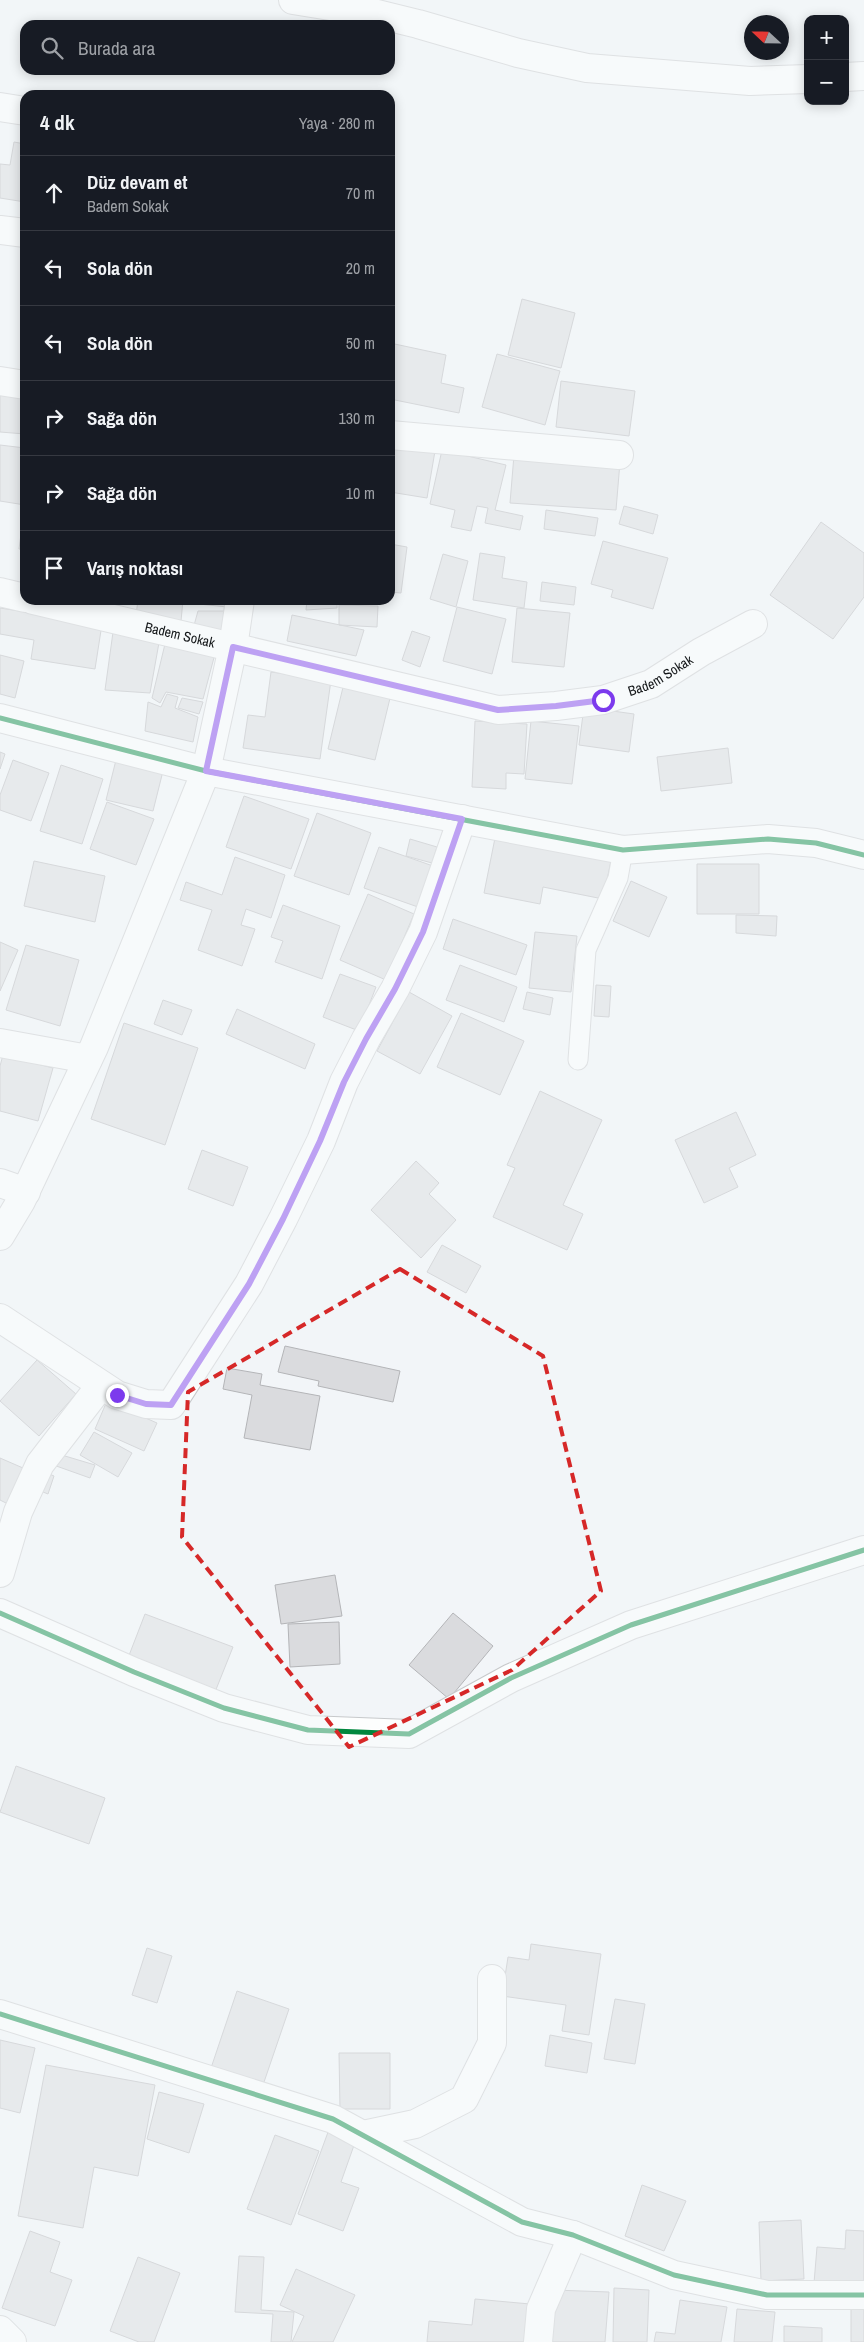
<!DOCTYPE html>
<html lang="tr">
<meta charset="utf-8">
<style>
body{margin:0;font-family:"Archivo Narrow",sans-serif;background:#20242c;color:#f1f3f6}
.controls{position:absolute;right:15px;top:15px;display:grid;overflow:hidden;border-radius:10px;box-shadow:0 2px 12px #0003}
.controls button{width:45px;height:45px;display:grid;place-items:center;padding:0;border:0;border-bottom:1px solid #363941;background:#171b24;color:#f1f3f6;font:25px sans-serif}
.compass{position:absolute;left:744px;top:15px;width:45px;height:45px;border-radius:50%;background:#171b24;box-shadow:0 2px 12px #0003;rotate:292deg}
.stop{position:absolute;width:15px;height:15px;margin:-11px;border:4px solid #7c3aed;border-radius:50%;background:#fff}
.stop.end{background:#7c3aed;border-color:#fff;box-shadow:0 1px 5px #0008}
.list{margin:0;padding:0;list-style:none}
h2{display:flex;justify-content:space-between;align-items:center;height:65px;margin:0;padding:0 20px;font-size:21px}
h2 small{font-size:16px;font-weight:400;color:#9ea1a6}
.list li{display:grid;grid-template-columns:32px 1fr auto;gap:15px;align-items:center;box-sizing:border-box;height:75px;padding:0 20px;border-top:1px solid #363941}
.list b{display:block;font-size:19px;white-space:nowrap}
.list p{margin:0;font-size:16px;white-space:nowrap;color:#9ea1a6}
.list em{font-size:16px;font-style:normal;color:#9ea1a6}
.icon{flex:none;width:28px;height:28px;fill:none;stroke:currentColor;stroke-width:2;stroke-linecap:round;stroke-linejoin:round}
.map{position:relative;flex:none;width:864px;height:2342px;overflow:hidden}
.search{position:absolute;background:#171b24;box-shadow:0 2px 12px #0003;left:20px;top:20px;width:375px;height:55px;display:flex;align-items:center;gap:12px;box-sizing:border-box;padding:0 18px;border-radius:15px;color:#9ea1a6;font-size:19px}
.panel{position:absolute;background:#171b24;box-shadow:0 2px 12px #0003;left:20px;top:90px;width:375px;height:515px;border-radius:15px}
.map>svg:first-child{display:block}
</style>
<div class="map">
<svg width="864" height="2342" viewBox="0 0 864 2342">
<rect width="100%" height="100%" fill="#f2f5f8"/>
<path fill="#dadbde" stroke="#b4b5b8" d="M14,142L25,144V202L0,198V164L10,165Z
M522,299L575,313L561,368L508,355Z
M390,343L446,355L441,383L464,388L459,413L390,399Z
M497,354L560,371L545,425L482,407Z
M561,381L635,391L629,436L556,427Z
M0,385L25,386V434L0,432Z
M390,444L435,451L427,498L390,492Z
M0,445L25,448V505L0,501Z
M442,450L506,465L495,510L523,516L520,530L485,523L488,508L477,506L471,531L451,527L455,510L430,504Z
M514,455L620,462L616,510L510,503Z
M624,506L658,515L653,534L619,524Z
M546,510L598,518L595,536L544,529Z
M24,512H25V550L19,549Z
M821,522L864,553V597L833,639L770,595Z
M603,541L668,558L653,609L611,597L613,590L591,584Z
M390,544L407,547L401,593L390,592Z
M480,553L505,557L502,578L527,582L524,608L473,600Z
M443,554L468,561L456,607L430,599Z
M542,582L576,587L574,605L540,601Z
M138,600H183L181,621L136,615Z
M200,600H227V607L199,604Z
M307,600H337V608L306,610Z
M339,605L378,606L377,627L339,625Z
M457,607L506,619L492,674L443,661Z
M0,608L102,624L95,669L31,659L34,640L0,634Z
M517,608L570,613L564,667L512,662Z
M198,611H228L221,632L193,629Z
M292,615L364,630L356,656L287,641Z
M114,625L160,637L150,693L105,690Z
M412,631L430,637L420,667L402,660Z
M165,644L216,650L203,699L166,692L160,703L152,698Z
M0,655L24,661L15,698L0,694Z
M271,672L331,680L320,759L243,748L248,715L265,717Z
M345,679L392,690L375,760L328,749Z
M167,694L178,697L175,708L198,717L193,742L145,731L148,702L161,707Z
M182,698L203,702L199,714L178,708Z
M584,707L634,714L629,752L579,745Z
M475,721L527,724L524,774L506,773V789L472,787Z
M531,721L579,726L572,784L525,779Z
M728,748L732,783L661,791L657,757Z
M0,752L5,754L0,769Z
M117,756L164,767L153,811L106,800Z
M13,760L49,773L31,821L0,810V795Z
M61,765L103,779L82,844L40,831Z
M244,796L309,819L291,869L226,847Z
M107,802L154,819L136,865L90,849Z
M317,813L371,833L349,895L294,876Z
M496,833L612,856L603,899L543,887L540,904L484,893Z
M410,839L437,847L432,863L406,856Z
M379,847L433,866L418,907L364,888Z
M235,857L285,875L271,918L246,909L241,925L255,929L242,966L198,950L212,910L180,900L186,882L222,895Z
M34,861L105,876L95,922L24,906Z
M697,864H759V914H697Z
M631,881L667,897L649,937L613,921Z
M368,894L414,914L386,980L340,960Z
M283,905L340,926L322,979L275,962L283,941L271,937Z
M736,915L777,916L776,936L736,933Z
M453,919L527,945L516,975L443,949Z
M535,932L577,936L571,992L529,988Z
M0,942L18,950L0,991Z
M26,945L79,960L60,1026L6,1010Z
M460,965L517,987L504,1022L446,1000Z
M340,974L376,987L359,1031L323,1017Z
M596,985L611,986L609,1017L594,1016Z
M409,992L452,1016L420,1074L377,1051Z
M527,992L553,998L550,1015L523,1009Z
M163,1000L192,1010L182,1035L154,1024Z
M237,1009L315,1044L305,1069L226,1034Z
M461,1013L524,1041L500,1095L437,1067Z
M124,1023L198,1048L165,1145L91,1119Z
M3,1055L53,1068L38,1121L0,1111V1066Z
M540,1091L602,1120L563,1205L583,1214L567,1250L493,1217L515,1168L507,1165Z
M736,1112L756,1155L729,1168L738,1187L704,1203L675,1140Z
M202,1150L248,1167L233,1206L188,1189Z
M416,1161L439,1183L429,1194L456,1220L421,1258L371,1210Z
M442,1245L481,1266L466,1293L427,1272Z
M285,1346L400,1371L393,1402L318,1386L319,1381L278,1372Z
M37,1360L76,1394L39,1436L0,1401Z
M227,1368L262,1374L260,1385L320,1396L310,1450L244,1438L252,1395L223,1389Z
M107,1401L157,1423L144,1451L95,1429Z
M94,1432L132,1453L118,1477L80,1455Z
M55,1453L95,1465L90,1478L45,1462Z
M0,1458L23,1468L8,1504L0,1500Z
M40,1470L54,1476L48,1494L33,1488Z
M335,1575L342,1616L281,1624L275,1585Z
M453,1613L493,1646L449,1699L409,1665Z
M145,1614L233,1647L215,1692L128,1658Z
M339,1622L340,1664L290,1667L288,1624Z
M16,1766L105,1798L89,1844L0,1812Z
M531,1944L601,1954L589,2035L562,2031L566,2005L502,1996L508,1957L529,1960Z
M147,1948L172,1956L157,2003L132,1995Z
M237,1991L289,2009L263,2085L211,2068Z
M615,1999L645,2004L635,2064L604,2059Z
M550,2035L592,2043L587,2073L545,2066Z
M0,2040L35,2048L20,2113L0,2108Z
M339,2053H390V2109H340Z
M46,2065L155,2085L138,2176L94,2167L83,2228L18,2216Z
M159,2092L204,2104L189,2153L147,2139Z
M331,2124L358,2134L341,2182L359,2188L343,2231L298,2214Z
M275,2135L319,2151L291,2225L247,2209Z
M642,2185L686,2201L664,2251L625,2236Z
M801,2220L804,2279L761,2281L759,2222Z
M846,2230L864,2231V2287L814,2283L817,2247L845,2249Z
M30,2231L60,2242L50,2272L72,2280L55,2326L2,2308Z
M239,2256L264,2257L261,2310L294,2312L291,2342H271L273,2314L235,2312Z
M138,2257L180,2273L154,2342H139L110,2331Z
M296,2269L355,2295L333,2342H292L304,2316L280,2305Z
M614,2288L649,2290L647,2342H613Z
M554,2290L609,2292L605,2342H548Z
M475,2299L530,2304L526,2342H427L429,2321L472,2325Z
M680,2300L727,2307L721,2342H654L656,2332L675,2334Z
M851,2305H864V2342H851Z
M737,2309L775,2312L772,2342H734Z
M784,2326L822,2328V2342H784Z"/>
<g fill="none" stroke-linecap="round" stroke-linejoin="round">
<g stroke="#c7c9cb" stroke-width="21">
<path id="lane" d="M578,1060L586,950L618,878L623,850"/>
</g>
<g stroke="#c7c9cb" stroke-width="30">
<g id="street">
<path d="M293,0L373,13L418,24L518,53L587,68L750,81L808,79"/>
<path d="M845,77L864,76"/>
<path d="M0,107L25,111"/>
<path d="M0,230L25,233"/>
<path d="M0,381L25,385"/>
<path d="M390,435L619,455"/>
<path d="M0,592L25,598"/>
<path id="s1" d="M33,600L498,710L556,706L603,700L651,684L701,652L753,624"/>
<path d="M0,718L206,771L623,850L768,839L816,843L864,855"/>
<path d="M0,1043L88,1059"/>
<path d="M0,1183L26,1192"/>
<path d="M0,1236L21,1201L94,1047L206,771L233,647L240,600"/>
<path d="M0,1318L117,1395L146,1404L171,1405L249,1284L283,1219L321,1141L344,1082L366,1039L395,989L423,932L462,819"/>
<path d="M0,1573L18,1512L40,1464L101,1385"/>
<path d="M0,1613L134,1672L224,1708L308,1730L409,1734L511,1678L631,1625L864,1550"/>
<path d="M363,2135L415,2124L464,2099L492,2043V1979"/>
<path d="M0,2330L12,2342"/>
<path d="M538,2342L541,2309L573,2235"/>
</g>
</g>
<g stroke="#c7c9cb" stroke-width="30">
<path id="secondary" d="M0,2014L333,2119L522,2222L573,2235L674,2275L767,2295H864"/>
</g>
<use href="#lane" stroke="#fdfefe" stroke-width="19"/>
<use href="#street" stroke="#fdfefe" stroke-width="28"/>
<use href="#secondary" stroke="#fdfefe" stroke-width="28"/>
<g stroke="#fff" stroke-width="8">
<path id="cycleway" d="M0,718L206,771L623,850L768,839L816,843L864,855
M0,1613L134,1672L224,1708L308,1730L409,1734L511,1678L631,1625L864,1550
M0,2014L333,2119L522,2222L573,2235L674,2275L767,2295H864"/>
</g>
<use href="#cycleway" stroke="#00873e" stroke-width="5"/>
</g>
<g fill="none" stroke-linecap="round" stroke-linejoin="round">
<path stroke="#7c3aed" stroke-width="6" d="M117,1395L146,1404L171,1405L249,1284L283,1219L320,1141L344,1082L366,1039L395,989L423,932L462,819L206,771L233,647L498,710L556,706L603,700"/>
</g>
<path d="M0 0H864V2342H0ZM400,1269L543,1356L601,1591L512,1670L349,1747L182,1537L188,1392Z" fill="#f2f5f8" fill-opacity=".55" fill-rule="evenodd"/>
<path fill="none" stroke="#d62828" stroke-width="4" stroke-dasharray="10 6" stroke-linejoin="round" d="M400,1269L543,1356L601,1591L512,1670L349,1747L182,1537L188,1392Z"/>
<g text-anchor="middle" stroke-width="5" stroke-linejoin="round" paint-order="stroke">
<g font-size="14" fill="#141719" stroke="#fff">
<text dy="5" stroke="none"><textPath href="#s1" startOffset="151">Badem Sokak</textPath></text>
<text dy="5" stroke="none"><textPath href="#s1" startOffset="646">Badem Sokak</textPath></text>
</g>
</g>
</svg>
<div class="controls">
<button>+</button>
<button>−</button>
</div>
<svg class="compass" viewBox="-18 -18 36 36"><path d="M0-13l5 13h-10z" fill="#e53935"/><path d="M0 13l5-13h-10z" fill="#9ea1a6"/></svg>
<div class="stop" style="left:603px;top:700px"></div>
<div class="stop end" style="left:117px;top:1395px"></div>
<div class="search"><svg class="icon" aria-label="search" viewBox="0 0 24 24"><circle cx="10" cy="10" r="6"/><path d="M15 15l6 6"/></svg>Burada ara</div>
<section class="panel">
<h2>4 dk<small>Yaya · 280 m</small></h2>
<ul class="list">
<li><svg class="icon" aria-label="ahead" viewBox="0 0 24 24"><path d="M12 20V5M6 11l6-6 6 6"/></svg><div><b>Düz devam et</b><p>Badem Sokak</p></div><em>70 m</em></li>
<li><svg class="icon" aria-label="left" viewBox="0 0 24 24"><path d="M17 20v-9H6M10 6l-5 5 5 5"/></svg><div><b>Sola dön</b></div><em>20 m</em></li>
<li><svg class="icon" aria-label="left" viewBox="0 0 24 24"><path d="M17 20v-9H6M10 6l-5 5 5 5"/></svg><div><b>Sola dön</b></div><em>50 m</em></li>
<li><svg class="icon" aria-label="right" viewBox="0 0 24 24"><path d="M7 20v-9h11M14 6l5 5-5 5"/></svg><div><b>Sağa dön</b></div><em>130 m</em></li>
<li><svg class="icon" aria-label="right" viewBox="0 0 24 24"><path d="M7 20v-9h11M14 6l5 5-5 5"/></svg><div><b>Sağa dön</b></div><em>10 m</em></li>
<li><svg class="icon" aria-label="arrive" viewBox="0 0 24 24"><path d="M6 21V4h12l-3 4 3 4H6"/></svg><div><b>Varış noktası</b></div></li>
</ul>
</section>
</div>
